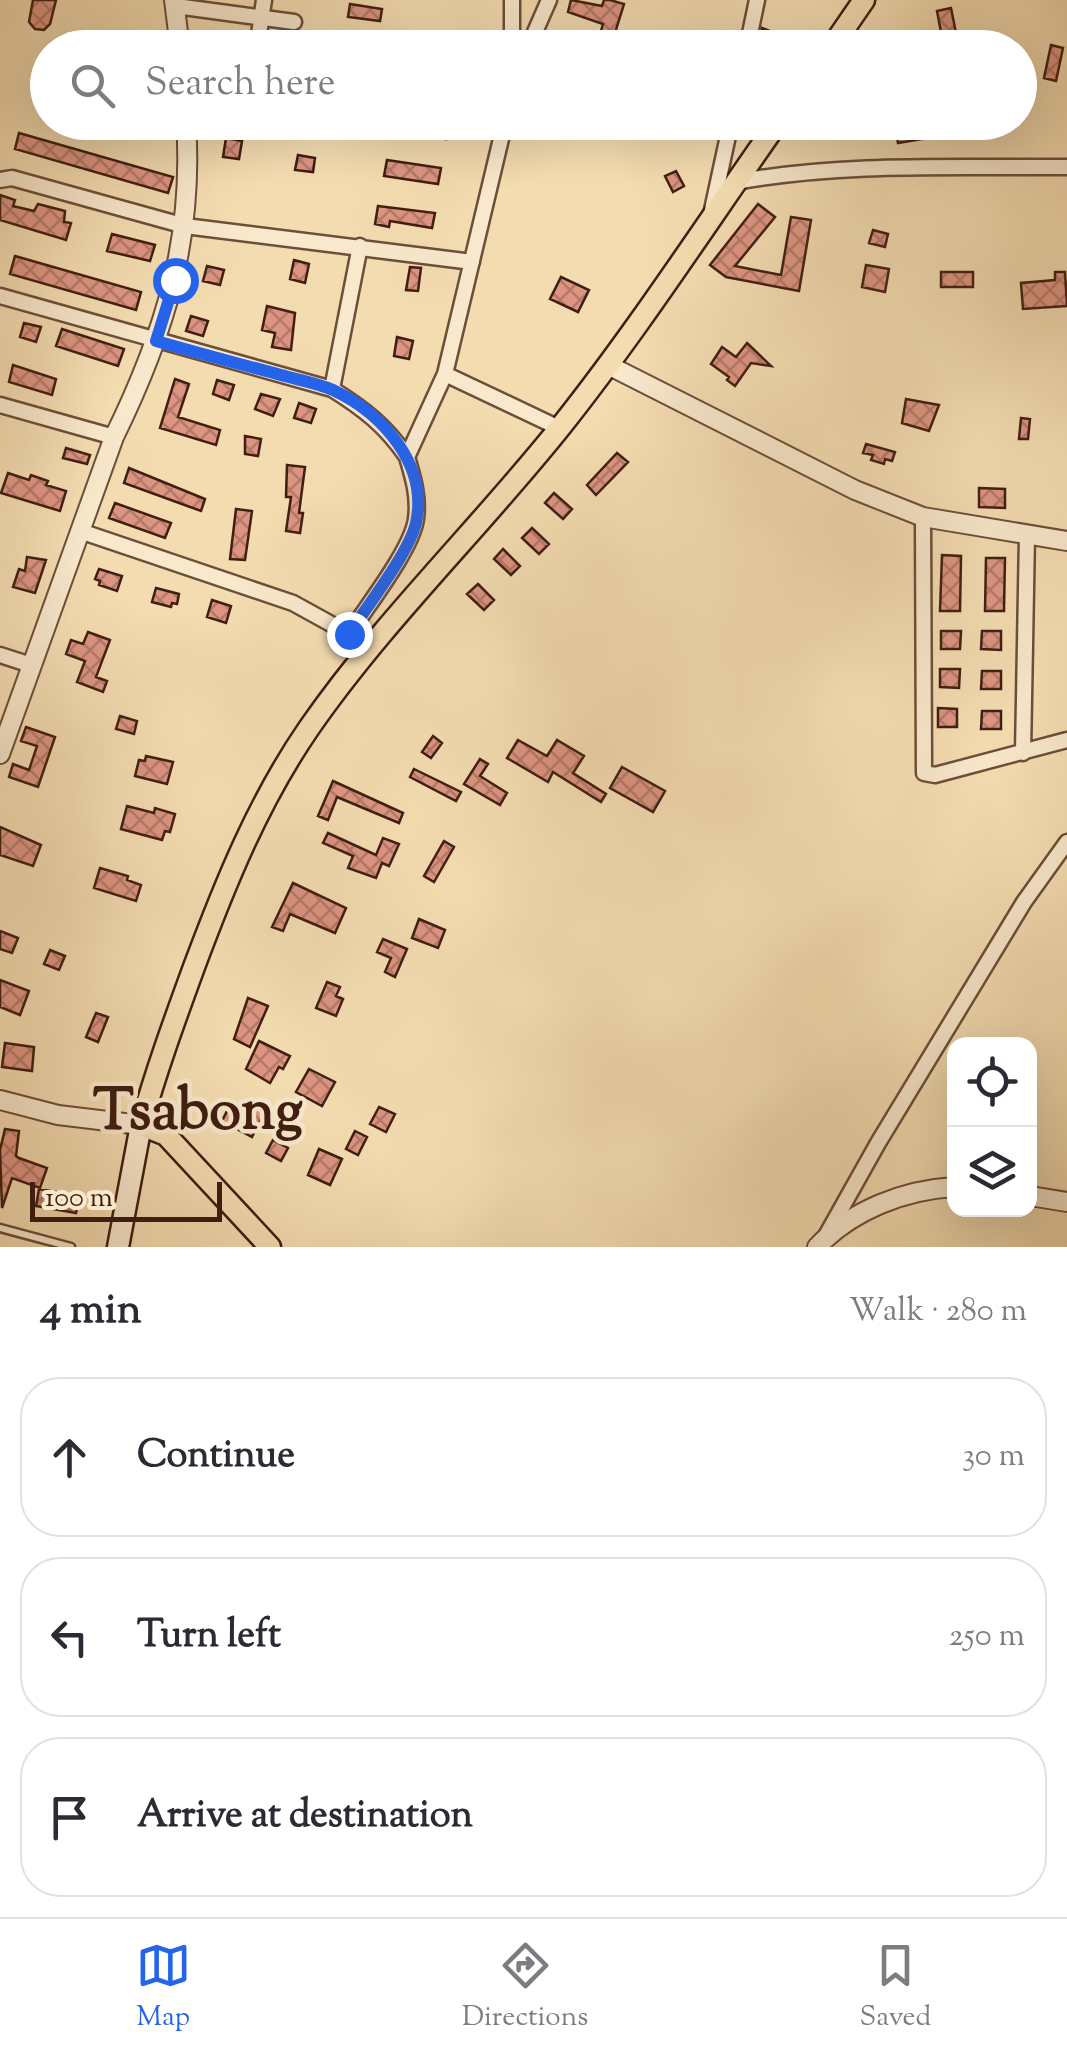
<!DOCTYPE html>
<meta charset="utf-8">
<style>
body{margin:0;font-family:"Sorts Mill Goudy",serif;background:#f7f7f7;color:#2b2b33}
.controls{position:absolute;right:30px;bottom:30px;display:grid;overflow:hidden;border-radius:20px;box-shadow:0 10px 40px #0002}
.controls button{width:90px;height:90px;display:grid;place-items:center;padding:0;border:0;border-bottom:2px solid #e1e1e2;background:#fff;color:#2b2b33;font:50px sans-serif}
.scale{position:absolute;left:30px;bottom:25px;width:192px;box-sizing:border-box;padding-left:10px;border:5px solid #401e11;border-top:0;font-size:28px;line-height:35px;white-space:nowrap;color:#401e11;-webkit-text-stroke:8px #f8e8cc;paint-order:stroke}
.stop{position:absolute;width:30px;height:30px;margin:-22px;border:8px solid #2563eb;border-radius:50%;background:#fff}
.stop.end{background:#2563eb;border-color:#fff;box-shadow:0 2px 10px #0008}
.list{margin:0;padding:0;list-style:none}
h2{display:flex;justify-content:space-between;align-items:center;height:130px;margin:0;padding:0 40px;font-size:42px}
h2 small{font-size:32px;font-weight:400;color:#7c7c81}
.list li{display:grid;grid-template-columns:65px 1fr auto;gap:30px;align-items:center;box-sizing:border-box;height:160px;margin:0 20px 20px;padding:0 20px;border:2px solid #e1e1e2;border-radius:40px}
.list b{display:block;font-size:38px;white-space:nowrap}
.list em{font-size:32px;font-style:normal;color:#7c7c81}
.icon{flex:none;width:55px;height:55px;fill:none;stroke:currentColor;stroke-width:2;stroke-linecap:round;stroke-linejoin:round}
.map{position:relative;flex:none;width:1067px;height:1247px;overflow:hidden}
.search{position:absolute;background:#fff;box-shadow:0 10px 40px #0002;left:30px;right:30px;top:30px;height:110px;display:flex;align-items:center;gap:25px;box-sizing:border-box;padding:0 35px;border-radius:55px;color:#7c7c81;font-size:38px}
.sheet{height:670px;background:#fff}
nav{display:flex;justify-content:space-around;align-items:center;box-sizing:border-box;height:140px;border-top:2px solid #e1e1e2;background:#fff;font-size:28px;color:#7c7c81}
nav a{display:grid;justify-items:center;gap:5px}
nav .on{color:#2563eb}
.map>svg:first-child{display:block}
</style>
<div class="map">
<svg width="1067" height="1247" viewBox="0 0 1067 1247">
<defs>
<pattern id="building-cross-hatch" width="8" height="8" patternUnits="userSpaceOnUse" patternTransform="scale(2.5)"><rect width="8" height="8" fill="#dd9582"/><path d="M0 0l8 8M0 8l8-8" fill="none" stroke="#b57969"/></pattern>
</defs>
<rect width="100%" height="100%" fill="#f4dcb1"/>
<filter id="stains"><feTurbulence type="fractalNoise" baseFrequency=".002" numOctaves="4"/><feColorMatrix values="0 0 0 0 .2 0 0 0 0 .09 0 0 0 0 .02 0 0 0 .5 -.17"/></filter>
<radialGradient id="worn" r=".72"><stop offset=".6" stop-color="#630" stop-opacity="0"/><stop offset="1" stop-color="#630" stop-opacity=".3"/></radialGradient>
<path fill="url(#building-cross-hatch)" stroke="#401e11" stroke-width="2.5" d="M33,0H56L50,24L44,30L35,29L29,22Z
M571,0L602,6L604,0H610L624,4L615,33L620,35L616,48H596L603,24L568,12Z
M350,4L382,9L380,21L348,17Z
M951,8L959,48H944L937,11Z
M762,28L775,33L770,48L759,45Z
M218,36L247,41L246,48H216Z
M1051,45L1063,48L1056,81L1044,78Z
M45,58H48V89L37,85Z
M374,122H448L446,139L401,133L400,136L389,135L390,131L373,129Z
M920,127L922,139L898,143L896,131Z
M19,133L173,177L168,193L15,149Z
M226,138L242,141L239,159L223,157Z
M298,155L315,158L313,172L295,170Z
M387,160L441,168L438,184L384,176Z
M676,171L684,186L673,192L665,176Z
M0,195L15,200L13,206L34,211L38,204L65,211L64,222L71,223L66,240L0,220Z
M758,204L775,217L735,266L781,275L791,217L811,220L799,291L726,277L710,265Z
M378,206L435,213L432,228L390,221L389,227L375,224Z
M873,230L888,234L885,247L869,243Z
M112,234L155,245L150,261L107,251Z
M15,256L141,292L136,310L10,274Z
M294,260L309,264L305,283L290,279Z
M866,265L889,269L885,292L862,287Z
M207,266L224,270L220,285L203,281Z
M410,267L421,268L418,291L406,290Z
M941,272H973V287H941Z
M1055,272H1065L1067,306L1023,309L1021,283L1055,280Z
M561,277L589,290L578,312L550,299Z
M267,306L295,313L291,350L272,347L275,333L262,330Z
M191,316L208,321L203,336L186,331Z
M24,323L41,327L36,342L20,337Z
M62,329L124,349L118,366L56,346Z
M397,337L413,341L409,359L394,356Z
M747,343L771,366L751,363L735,386L727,380L729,377L711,364L722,347L736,357Z
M13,365L56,379L52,395L9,382Z
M175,379L189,384L178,417L220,430L216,445L160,428Z
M217,380L234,385L229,400L213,394Z
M261,394L280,399L273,416L255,409Z
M906,399L939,405L929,431L902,423Z
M299,403L316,409L311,423L294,418Z
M1021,418L1030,419L1028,439H1019Z
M245,436L261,439L258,456L245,454Z
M866,444L895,452L892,461L885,459L884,464L871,460L873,455L863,453Z
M66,448L90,455L87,464L63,458Z
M617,453L628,462L596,495L587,485Z
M287,465L305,467L299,513H303L300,533L286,531L291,497H286Z
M129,468L205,499L201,511L124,483Z
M8,473L29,480L31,475L48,481L46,485L66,491L60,511L1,493Z
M979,488L1005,489V508L979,507Z
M554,493L572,509L563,519L545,503Z
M115,503L171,523L165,538L109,518Z
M236,509L252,511L245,560L230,559Z
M532,528L549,544L539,554L522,538Z
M503,549L520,566L511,575L494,559Z
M942,555L961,556L960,611H940Z
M27,557L46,560L35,593L13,587L19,569L25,571Z
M986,558H1005L1004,611H985Z
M99,569L122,576L117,591L99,585L100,581L95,579Z
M478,584L494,600L484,610L467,594Z
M156,588L179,594L177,604L172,603L171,607L152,602Z
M212,600L231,606L226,623L207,617Z
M941,631H961L960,649H941Z
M982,631H1001V650L981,649Z
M88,632L110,640L96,677L107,681L103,692L77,682L85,661L66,654L71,640L83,644Z
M940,669H960L959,688L940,687Z
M982,671H1001V689H981Z
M938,708L957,709V727H938Z
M982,711H1001V729H981Z
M120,716L137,721L134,734L116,729Z
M26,727L55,737L38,787L9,777L13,764L29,770L37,746L21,741Z
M433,736L442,743L431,758L422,752Z
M518,740L547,756L557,740L584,756L573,773L606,794L601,802L553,772L548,782L507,758Z
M146,756L173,762L167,784L135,776L139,760L145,761Z
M480,759L488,764L480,776L507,793L500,805L464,784Z
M622,767L665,791L653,812L610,788Z
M414,769L461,792L456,801L410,777Z
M333,781L403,813L399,823L337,797L328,820L318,816Z
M127,806L154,813L155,808L175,814L170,832L165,831L162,840L121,829Z
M0,827L41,845L33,866L0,855Z
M328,833L376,855L383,838L399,844L389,866L382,863L376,878L348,868L353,856L323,843Z
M444,841L454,847L434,882L424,876Z
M100,868L128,876L127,880L141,885L136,901L94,888Z
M293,883L346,908L335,933L290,914L283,931L272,927Z
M419,919L445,930L438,948L412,938Z
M0,931L18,938L12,953L0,949Z
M383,939L407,949L395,977L385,972L391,958L377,952Z
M50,950L65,956L59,970L44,964Z
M0,980L29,991L20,1015L0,1007Z
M327,982L340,987L336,996L343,999L336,1016L316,1008Z
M248,998L268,1006L250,1047L234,1039Z
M96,1013L108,1017L98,1042L86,1037Z
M259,1041L290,1056L283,1069L279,1067L270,1083L246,1069Z
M5,1043L34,1047L32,1071L2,1067Z
M309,1069L335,1082L322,1106L296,1092Z
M250,1099L267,1108L252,1137L222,1121L230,1105L238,1109L241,1104L246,1106Z
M379,1107L395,1114L386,1132L370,1124Z
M5,1129L19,1131L16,1156L19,1158L47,1168L40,1188L12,1178L2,1208L0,1150Z
M355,1131L367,1137L358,1155L346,1149Z
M273,1140L288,1148L281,1161L266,1153Z
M319,1149L342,1159L330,1185L308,1175Z
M39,1189L79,1196L76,1213L36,1206Z"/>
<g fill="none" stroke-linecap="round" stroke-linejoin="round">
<g stroke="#6d4e39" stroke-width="11">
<path id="service" d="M0,1228L71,1247"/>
</g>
<g stroke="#6d4e39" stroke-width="19">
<path id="minor" d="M512,0V48
M176,6L294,22
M257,48L264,0
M528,48L549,0
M747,48L757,0
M0,180L12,178L30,183L185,226L472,262
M736,182C845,162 957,168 1067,167
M712,210L731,122
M0,296L332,389C364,409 386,426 407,457
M445,374L559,428
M332,389L360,246
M0,405L114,437
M923,517L924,773L935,775L1067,740
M80,531L293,603L371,646
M349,634C367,606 412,549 416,519C419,497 413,477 407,457L445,374L505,122
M0,655L31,665
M1023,753L1027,535
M827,1234L878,1143L1024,902L1067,842"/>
</g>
<g stroke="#6d4e39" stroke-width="22">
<path id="tertiary" d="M174,0L180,48
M608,365L855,490L923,517L1067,541
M0,754L114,437C165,333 194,239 186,122
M0,1100L58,1115L141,1125
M1030,1196L1067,1202
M817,1247C852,1210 904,1190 954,1187"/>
</g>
<g stroke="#401e11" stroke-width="25">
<path id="secondary" d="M118,1247L141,1125"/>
</g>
<g stroke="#401e11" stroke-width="25">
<path id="primary" d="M831,48L864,0
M270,1247L166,1135L141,1125C156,1071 175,1019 194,967C225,884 258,802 309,728C384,620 480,528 562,425C639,328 706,224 778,122"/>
</g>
<use href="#service" stroke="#f8e8cc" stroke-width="6"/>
<use href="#minor" stroke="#f8e8cc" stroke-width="14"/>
<use href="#tertiary" stroke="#f8e8cc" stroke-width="18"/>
<use href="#secondary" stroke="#f8e8cc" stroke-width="20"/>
<use href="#primary" stroke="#f4dcb1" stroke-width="20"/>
</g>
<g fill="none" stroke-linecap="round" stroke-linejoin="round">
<path stroke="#2563eb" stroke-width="12" d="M175,280L156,341C195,352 235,363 274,373C293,379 315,382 333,390C382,413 429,465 416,523C409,553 367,606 349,634"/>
</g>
<g text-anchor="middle" stroke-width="9" stroke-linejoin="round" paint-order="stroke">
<g font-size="58" font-weight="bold" fill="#401e11" stroke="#f8e8cc">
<text x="198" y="1128">Tsabong</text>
</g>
</g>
<rect width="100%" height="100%" filter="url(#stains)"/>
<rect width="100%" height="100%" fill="url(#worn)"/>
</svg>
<div class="controls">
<button><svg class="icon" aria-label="locate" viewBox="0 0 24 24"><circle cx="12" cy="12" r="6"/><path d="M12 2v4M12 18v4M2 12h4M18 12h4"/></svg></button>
<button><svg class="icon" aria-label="layers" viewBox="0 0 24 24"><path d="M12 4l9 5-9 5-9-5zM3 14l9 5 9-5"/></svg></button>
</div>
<div class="scale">100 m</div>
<div class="stop" style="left:175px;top:280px"></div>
<div class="stop end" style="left:349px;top:634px"></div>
<div class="search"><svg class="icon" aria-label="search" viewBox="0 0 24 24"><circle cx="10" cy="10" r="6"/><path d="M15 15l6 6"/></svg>Search here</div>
</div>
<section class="sheet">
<h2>4 min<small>Walk · 280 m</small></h2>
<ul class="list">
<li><svg class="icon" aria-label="ahead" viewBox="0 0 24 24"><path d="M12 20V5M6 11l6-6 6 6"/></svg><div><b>Continue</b></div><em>30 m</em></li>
<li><svg class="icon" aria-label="left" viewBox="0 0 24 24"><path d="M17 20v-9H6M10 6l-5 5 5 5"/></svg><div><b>Turn left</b></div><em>250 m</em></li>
<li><svg class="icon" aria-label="arrive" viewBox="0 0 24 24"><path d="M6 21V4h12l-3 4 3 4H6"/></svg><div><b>Arrive at destination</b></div></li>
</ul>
</section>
<nav>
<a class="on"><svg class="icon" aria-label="map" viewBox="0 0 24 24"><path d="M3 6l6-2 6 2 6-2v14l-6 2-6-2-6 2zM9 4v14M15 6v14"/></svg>Map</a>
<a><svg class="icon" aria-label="directions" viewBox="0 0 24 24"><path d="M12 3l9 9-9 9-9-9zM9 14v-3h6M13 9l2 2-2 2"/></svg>Directions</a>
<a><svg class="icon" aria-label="saved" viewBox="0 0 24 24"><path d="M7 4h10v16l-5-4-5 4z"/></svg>Saved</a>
</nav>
